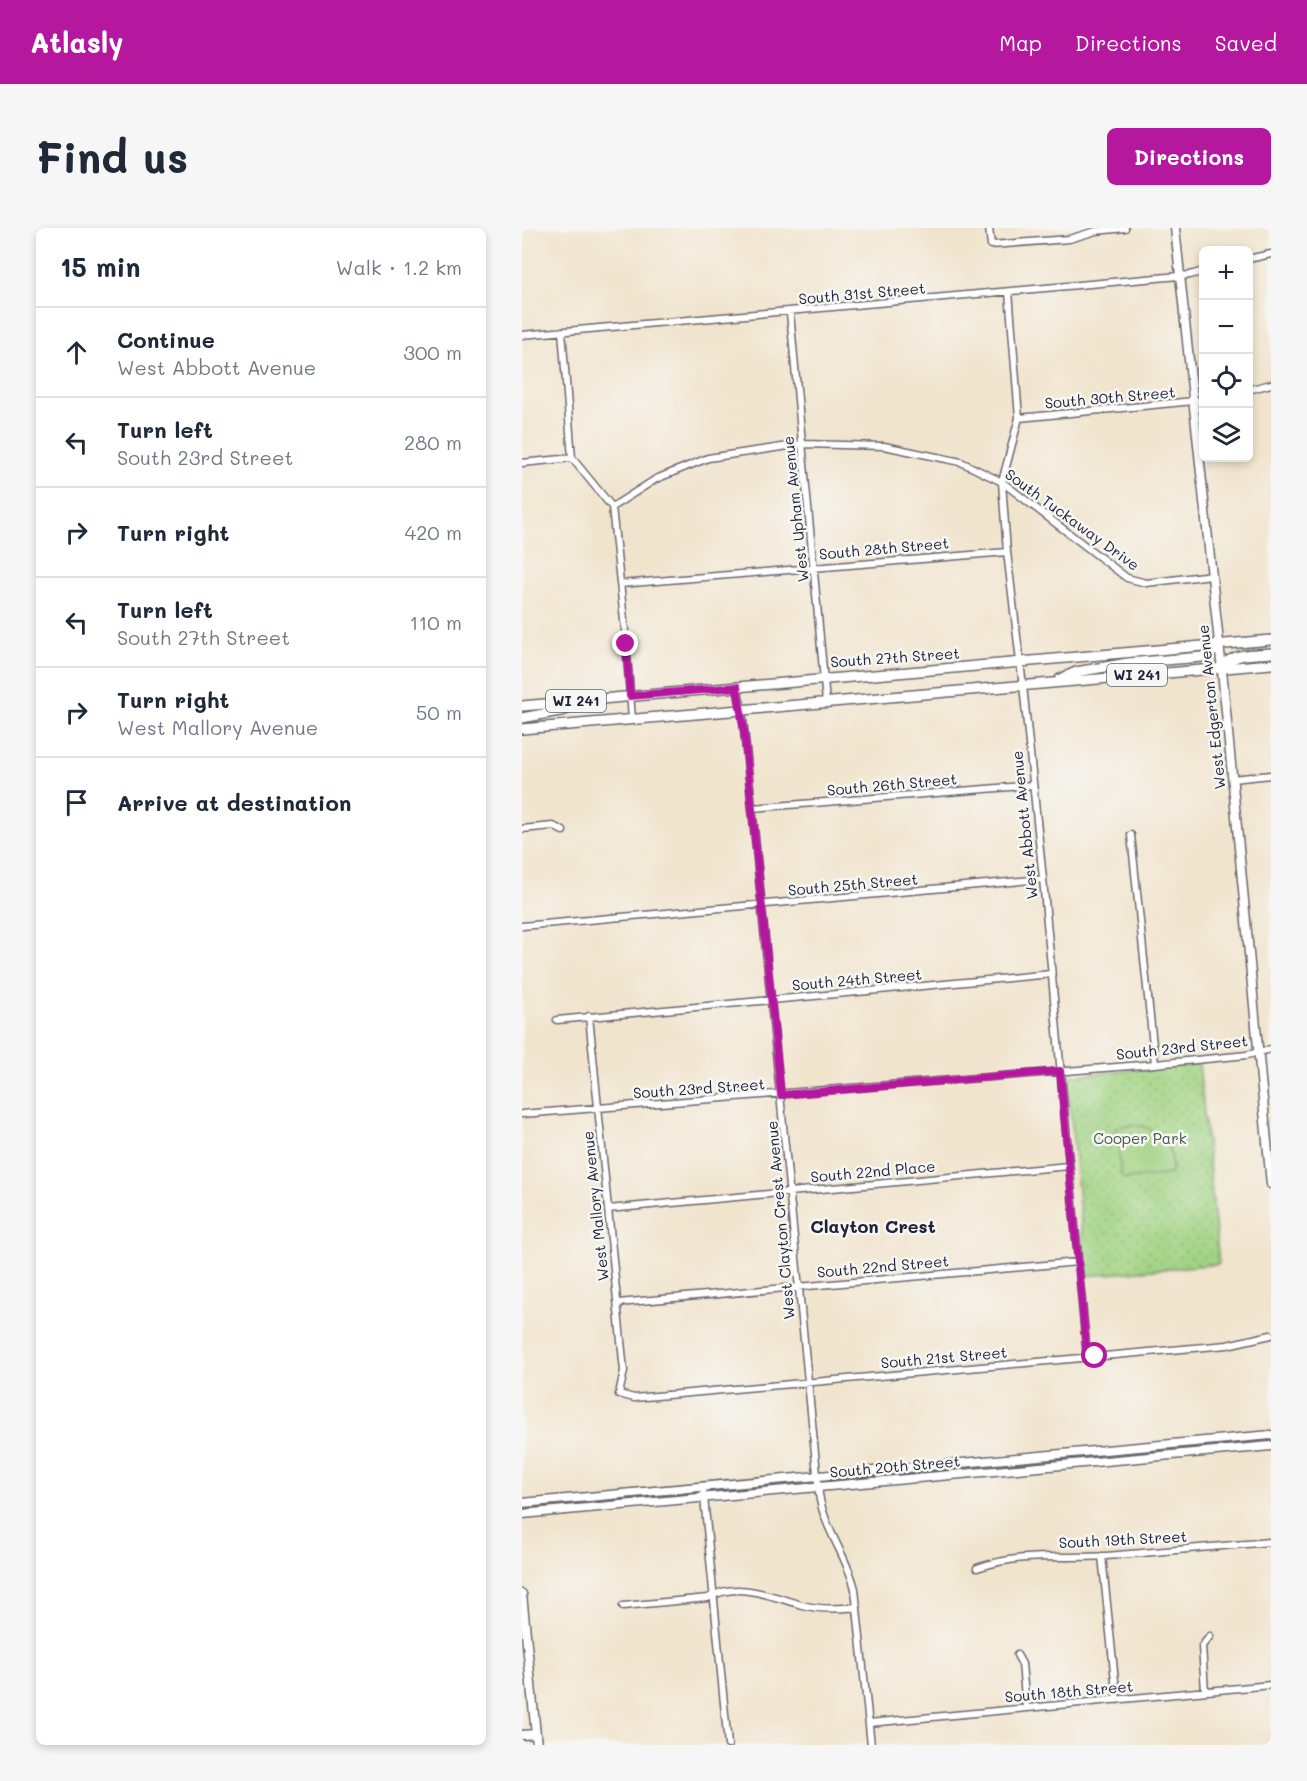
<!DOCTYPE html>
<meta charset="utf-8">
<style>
body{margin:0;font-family:Mali,sans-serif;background:#f6f6f7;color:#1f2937}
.controls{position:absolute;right:18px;top:18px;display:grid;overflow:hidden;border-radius:9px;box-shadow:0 3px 9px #0003}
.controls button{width:54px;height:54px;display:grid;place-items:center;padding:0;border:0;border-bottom:2px solid #e0e1e3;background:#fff;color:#1f2937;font:30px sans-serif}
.stop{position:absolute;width:18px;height:18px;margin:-14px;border:4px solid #b5179e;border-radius:50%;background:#fff}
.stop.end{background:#b5179e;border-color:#fff;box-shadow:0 2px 6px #0008}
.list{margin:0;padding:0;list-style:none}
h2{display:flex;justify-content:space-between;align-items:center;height:78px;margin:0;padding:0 24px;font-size:26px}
h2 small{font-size:20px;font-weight:400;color:#747a83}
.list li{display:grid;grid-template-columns:39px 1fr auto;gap:18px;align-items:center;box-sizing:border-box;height:90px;padding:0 24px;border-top:2px solid #e0e1e3}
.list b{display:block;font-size:22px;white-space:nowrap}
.list p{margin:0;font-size:20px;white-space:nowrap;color:#747a83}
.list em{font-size:20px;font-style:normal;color:#747a83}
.icon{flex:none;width:33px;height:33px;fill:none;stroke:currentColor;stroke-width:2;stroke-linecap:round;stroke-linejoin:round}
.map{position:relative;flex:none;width:749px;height:1517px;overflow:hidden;border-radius:9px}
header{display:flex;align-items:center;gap:36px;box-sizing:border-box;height:84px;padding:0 30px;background:#b5179e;color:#fff}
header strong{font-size:28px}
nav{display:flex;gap:33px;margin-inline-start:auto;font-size:21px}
.intro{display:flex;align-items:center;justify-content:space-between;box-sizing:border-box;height:144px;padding:0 36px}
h1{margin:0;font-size:42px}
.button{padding:15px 27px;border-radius:9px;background:#b5179e;color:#fff;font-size:21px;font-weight:700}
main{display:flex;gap:36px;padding:0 36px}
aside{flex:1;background:#fff;border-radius:9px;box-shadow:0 3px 9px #0003}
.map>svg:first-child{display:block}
</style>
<header>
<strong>Atlasly</strong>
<nav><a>Map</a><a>Directions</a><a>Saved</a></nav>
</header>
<div class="intro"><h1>Find us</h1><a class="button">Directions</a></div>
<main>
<aside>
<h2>15 min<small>Walk · 1.2 km</small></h2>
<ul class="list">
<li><svg class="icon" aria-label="ahead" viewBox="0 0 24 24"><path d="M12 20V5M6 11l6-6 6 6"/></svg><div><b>Continue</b><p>West Abbott Avenue</p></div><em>300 m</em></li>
<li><svg class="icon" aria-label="left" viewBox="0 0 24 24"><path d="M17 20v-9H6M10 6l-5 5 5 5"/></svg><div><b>Turn left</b><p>South 23rd Street</p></div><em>280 m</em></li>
<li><svg class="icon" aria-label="right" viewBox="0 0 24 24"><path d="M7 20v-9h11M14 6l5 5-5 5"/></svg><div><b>Turn right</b></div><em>420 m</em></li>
<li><svg class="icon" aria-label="left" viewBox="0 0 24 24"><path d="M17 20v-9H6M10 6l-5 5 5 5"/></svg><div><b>Turn left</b><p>South 27th Street</p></div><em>110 m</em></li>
<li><svg class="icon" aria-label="right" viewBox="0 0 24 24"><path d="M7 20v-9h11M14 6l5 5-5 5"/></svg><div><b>Turn right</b><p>West Mallory Avenue</p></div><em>50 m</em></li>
<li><svg class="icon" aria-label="arrive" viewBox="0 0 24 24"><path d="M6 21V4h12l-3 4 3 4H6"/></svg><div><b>Arrive at destination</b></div></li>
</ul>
</aside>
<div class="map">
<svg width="749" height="1517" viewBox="0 0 749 1517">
<defs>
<pattern id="green-dots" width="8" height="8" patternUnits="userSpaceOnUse" patternTransform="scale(1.5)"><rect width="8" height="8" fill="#a1d382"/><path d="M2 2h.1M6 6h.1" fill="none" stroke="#8ab571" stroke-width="1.8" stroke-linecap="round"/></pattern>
</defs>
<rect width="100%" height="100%" fill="#f6f6f2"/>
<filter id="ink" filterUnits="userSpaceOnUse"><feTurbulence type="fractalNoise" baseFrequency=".0167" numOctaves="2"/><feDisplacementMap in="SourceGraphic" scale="12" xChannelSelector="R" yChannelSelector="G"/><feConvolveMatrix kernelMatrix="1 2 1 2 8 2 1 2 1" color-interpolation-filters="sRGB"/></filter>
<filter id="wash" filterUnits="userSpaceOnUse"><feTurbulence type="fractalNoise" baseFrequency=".008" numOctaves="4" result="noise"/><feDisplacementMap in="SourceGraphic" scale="24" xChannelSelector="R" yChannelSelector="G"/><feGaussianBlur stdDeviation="1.35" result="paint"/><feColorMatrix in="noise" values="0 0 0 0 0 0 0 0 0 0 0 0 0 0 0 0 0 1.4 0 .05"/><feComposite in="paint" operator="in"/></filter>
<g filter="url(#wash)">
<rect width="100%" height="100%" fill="#f1e4cd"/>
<path fill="url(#green-dots)" stroke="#627a5e" stroke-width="1.5" d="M677,836L697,1036L564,1048L545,848Z"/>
<path fill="#a1d382" stroke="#627a5e" stroke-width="1.5" d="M612,897C640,901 653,918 649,946L603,951L599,947L594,899Z"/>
</g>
<g filter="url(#ink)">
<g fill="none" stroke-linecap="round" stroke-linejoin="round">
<g stroke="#6a666e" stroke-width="9">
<path id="street" d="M467,0L469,17L547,11L574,3L603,0
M726,31L749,26
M487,64L497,190L480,254L485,324L502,467L521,651L565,1129
M268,85L304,474
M40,103L50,230L90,279L103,402L110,491
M0,107L668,47L682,43
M726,162L749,156
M497,190L682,172
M0,235L50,230
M90,279L134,251L186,230L280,216L362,218L439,234L480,254L605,350L624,355L690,347
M98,356L485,324
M215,459L220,482L231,589L297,1266C302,1301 325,1328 333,1361L349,1517
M710,551L749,547
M230,580L511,557
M0,601L31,598L41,603
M609,607L633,836
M0,698L521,651
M67,788L102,1143L97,1166L112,1170L705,1117L749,1107
M35,792L529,746
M0,886L633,836L725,827L749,821
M86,981L547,938
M96,1075L556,1034
M181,1259L206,1517
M580,1328L595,1472
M455,1340C502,1324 536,1331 583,1328C638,1324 694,1318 749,1314
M101,1378L186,1370C215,1352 250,1369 280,1377C298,1382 317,1381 335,1379
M495,1427L500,1436L504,1479
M683,1463L680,1418L688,1408
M347,1495L749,1457"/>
</g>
<g stroke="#6a666e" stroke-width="11">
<path id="secondary" d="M653,0L701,452L749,956
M0,1275L749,1207
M0,1286L749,1218
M0,1366L15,1517
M0,1507L14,1506"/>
</g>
<g stroke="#6a666e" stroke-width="12">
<path id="primary" d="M699,440C711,424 731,427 749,425
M538,451L554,444L606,435L680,429L692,423L697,417
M0,478L749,412
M0,490L43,482L58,475
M0,501L749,436"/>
</g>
<use href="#street" stroke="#fff" stroke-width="6"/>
<use href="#secondary" stroke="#fff" stroke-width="8"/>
<use href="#primary" stroke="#fff" stroke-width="9"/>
</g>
</g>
<g fill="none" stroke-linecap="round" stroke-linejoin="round" filter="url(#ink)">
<path stroke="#b5179e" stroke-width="8" d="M104,416L108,468L215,459L222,503L259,867L538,843L565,1129L573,1128"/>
</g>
<g text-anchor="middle" stroke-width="5" stroke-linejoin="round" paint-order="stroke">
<g fill="#f6f6f2" stroke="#626272" stroke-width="1.5">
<rect x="585" y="436" width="60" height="22" rx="4.5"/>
<rect x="24" y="462" width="60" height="22" rx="4.5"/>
</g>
<g font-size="14" font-weight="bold" fill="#22223b">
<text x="615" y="452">WI 241</text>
<text x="54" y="478">WI 241</text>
</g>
<g font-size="15" fill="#22223b" stroke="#f6f6f2">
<text transform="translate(340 66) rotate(-5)" y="5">South 31st Street</text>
<text transform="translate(588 170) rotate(-5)" y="5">South 30th Street</text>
<text transform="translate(274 281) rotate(-96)" y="5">West Upham Avenue</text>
<text transform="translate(550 292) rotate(36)" y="5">South Tuckaway Drive</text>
<text transform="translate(362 321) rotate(-5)" y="5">South 28th Street</text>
<text transform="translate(373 430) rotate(-4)" y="5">South 27th Street</text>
<text transform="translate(690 479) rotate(-96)" y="5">West Edgerton Avenue</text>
<text transform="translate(370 557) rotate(-5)" y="5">South 26th Street</text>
<text transform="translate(503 597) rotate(-96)" y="5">West Abbott Avenue</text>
<text transform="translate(331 657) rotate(-5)" y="5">South 25th Street</text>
<text transform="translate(335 752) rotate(-5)" y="5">South 24th Street</text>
<text transform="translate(660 820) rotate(-6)" y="5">South 23rd Street</text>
<text transform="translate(177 861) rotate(-4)" y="5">South 23rd Street</text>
<text transform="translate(351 944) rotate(-5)" y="5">South 22nd Place</text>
<text transform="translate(74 978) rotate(-96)" y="5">West Mallory Avenue</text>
<text transform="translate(259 992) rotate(-95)" y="5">West Clayton Crest Avenue</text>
<text transform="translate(361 1039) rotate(-5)" y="5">South 22nd Street</text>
<text transform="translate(422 1130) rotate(-5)" y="5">South 21st Street</text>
<text transform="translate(373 1239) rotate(-5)" y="5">South 20th Street</text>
<text transform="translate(601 1312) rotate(-3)" y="5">South 19th Street</text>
<text transform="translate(547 1464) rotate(-5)" y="5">South 18th Street</text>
</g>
<g font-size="15" fill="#485750" stroke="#f6f6f2">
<text x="618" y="916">Cooper Park</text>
</g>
<g font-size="18" font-weight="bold" fill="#22223b" stroke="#f6f6f2">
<text x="351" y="1005">Clayton Crest</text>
</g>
</g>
</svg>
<div class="controls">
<button>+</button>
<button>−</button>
<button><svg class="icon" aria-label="locate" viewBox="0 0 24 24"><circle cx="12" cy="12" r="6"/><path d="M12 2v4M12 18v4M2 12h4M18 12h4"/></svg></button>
<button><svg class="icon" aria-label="layers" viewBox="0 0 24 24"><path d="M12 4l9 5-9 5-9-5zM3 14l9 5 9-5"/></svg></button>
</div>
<div class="stop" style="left:573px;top:1128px"></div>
<div class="stop end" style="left:104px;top:416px"></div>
</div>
</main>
